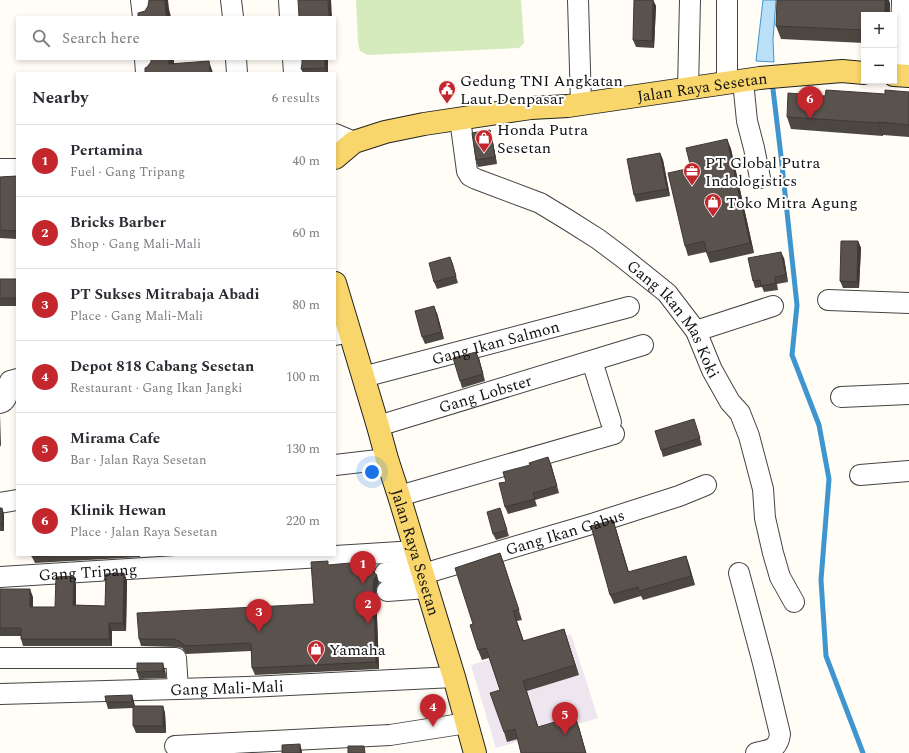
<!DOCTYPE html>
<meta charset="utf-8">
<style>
body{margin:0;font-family:Spectral,serif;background:#f2f2f3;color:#2b2b33}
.controls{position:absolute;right:12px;top:12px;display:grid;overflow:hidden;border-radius:0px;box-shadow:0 2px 6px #0003}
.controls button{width:36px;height:36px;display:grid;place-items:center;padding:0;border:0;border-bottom:1px solid #e1e1e2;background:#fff;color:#2b2b33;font:20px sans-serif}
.you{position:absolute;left:372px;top:472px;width:14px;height:14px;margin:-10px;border:3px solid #fff;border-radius:50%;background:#1a73e8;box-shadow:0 0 0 6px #1a73e833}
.badge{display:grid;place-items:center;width:26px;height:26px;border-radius:50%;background:#c4262e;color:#fff;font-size:13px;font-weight:700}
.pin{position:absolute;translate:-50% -33px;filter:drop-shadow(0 1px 2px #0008)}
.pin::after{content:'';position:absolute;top:21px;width:14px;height:12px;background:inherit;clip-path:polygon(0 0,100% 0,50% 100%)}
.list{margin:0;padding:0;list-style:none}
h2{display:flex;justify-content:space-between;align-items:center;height:52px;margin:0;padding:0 16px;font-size:17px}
h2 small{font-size:13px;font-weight:400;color:#7c7c81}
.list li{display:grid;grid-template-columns:26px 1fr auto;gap:12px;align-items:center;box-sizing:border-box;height:72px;padding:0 16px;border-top:1px solid #e1e1e2}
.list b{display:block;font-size:15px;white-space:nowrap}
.list p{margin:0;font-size:13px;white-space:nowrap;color:#7c7c81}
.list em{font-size:13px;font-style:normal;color:#7c7c81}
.icon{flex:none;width:22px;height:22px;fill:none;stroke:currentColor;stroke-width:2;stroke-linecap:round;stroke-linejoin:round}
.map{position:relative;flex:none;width:909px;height:753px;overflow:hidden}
.search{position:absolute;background:#fff;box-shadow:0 2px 6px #0003;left:16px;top:16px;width:320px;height:44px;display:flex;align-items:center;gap:10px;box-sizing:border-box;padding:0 14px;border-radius:0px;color:#7c7c81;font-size:15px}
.panel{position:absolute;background:#fff;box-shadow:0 2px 6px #0003;left:16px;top:72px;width:320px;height:484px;border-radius:0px}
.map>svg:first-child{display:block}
</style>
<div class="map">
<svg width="909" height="753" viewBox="0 0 909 753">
<rect width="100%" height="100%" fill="#fffdf5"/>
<path fill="#eee6ef" d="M571,634L598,718L496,748L471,665Z"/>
<path fill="#d5ebbd" d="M356,0H521L524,43L519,48L368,55L360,51L358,43Z"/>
<path fill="#b9e0f7" stroke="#3f96cf" d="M763,0H776L773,40L774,62L756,61Z"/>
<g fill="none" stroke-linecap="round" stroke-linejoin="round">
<path stroke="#3f96cf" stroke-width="5" d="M772,81L781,156L797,305L792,355L819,425L829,479L821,580L826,656L863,753"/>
<g stroke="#444" stroke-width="22">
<g id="minor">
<path d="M141,0L143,17"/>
<path d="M231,0L233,17"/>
<path d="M289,0L290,17"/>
<path d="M578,0L581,104"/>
<path d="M145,59L146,73"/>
<path d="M236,59L237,73"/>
<path d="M293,59L294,73"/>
<path d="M900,75L902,0"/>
<path d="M743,81L747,121L754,148L760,178"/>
<path d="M727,83V0"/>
<path d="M688,89L690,0"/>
<path id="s1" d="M460,119L467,171L470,176L476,179L540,203L568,220L598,239L622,257L667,293L696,331L712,370L730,402L740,413L749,436L763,489L765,518L773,553L780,577L794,602"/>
<path d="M335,134L354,142"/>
<path d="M0,169H17"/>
<path d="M828,300L909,303"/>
<path d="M696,331L773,306"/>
<path d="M335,335L350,332"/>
<path d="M592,361L611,422"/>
<path id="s2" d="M363,377L629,307"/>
<path d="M841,397L909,394"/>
<path d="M0,403C10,400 6,389 10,381L17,379"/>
<path id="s3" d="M378,426L643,345"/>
<path d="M335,465L387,459"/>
<path d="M860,475L909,471"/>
<path d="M399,496L614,434"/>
<path d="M0,503L17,500"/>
<path d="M385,573L421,568"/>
<path d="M739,573L763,663L780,734C778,750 769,750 756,753"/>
<path id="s4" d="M423,574L595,523L679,496L706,485"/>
<path id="s5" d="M0,577L416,551"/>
<path d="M387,591L427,588"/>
<path d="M0,658H176L178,689"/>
<path id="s6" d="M0,694L247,687L454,677"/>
<path d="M175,746L390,735L467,723"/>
</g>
</g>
<g stroke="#222" stroke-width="24">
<g id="major">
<path d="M894,75L909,76"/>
<path id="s7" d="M335,158L354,142L385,132L424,124L531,108L568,106L760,78L842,71L864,73"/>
<path id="s8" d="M335,283L378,426L387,459L399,496L454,677L475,753"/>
</g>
</g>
<use href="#minor" stroke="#fff" stroke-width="20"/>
<use href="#major" stroke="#f9d66b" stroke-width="22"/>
</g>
<path fill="#4d4742" d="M653,0L656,6L654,48L636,47L633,40Z
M890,3L864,15V43L781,39L776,26Z
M302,59H328V73H303L301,69L302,64Z
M909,92V137L883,135V136L791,129L787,117L825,96L885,94Z
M490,130L492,137L497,164L478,167L476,160Z
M727,139L731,149L754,253L710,263L706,252L688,256L685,246L691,168Z
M660,153L663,160L670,196L636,202L634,195Z
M17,176V239L0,238V177Z
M858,241L861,248L859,288H843L840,281Z
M450,257L458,283L437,289L434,282Z
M784,258L788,282L777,284L778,290L764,292L762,287L755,288L753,281Z
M0,279H17V306H0Z
M437,313L444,339L425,344L422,337Z
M479,358L485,381L462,388L460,381Z
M696,426L702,445L663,457L661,450Z
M551,464L559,493L535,500L537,506L508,514L505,507L506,482Z
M0,508H2L4,514V531H0Z
M500,508L509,536L496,540L493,534Z
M613,520L616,529L629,572L686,556L695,585L643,600L641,596L614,604L610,595Z
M500,553L522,620L517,621L524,641L564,629L579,675L527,691L538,727H579L586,753H521L518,739L507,742L504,732L500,690L489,658L482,660L478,650Z
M32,555H140V557L35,563L32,557Z
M329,565L375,568L374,573L379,583L377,586L376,591L379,669L255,675L252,668L251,651L186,654L185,652L182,648L176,647L141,646L139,639L314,604Z
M124,573L127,581L126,631H112V646H23L21,639V636H0V589L33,597V607H55L76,584V605L105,606Z
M165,670L166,678L139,679L137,672Z
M132,695L134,702L135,706H163L165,713L166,733H136L133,726V708L108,709L106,702Z"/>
<path fill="#3f3936" d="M164,0H168L169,9L171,17H166Z
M328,0H331L332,17H329Z
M653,0L656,6L654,48L652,41Z
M885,0H889L890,3V15H885Z
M169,59H174V73L169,64Z
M325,59H328V73H327L325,68Z
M209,61L213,73H210Z
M878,122L883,135V136L878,123Z
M490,130L492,137L497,164L495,157Z
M727,139L731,149L754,253L750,243Z
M660,153L663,160L670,196L667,189Z
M858,241L861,248L859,288L857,282Z
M781,252L784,258L788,282L786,275Z
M450,257L453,264L458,283L456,276Z
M434,306L437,313L444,339L441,332Z
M476,352L479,358L485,381L483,374Z
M0,414L1,447L0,445Z
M548,457L551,464L559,493L557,486Z
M2,508L4,514V531L2,525Z
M613,520L616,529L631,580L628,572Z
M500,553L504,563L522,620L519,610Z
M686,556L689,564L695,585L691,576Z
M372,561L375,568L374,575L371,568Z
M124,573L127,581L126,631L123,623Z
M377,575L379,583L377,586L376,591L379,669L376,662L373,584L374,579Z
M74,576L76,584V613L73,605Z
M30,589L33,597V615L30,607Z
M109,623L112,631V646L109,639Z
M564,629L567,639L579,675L575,665Z
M163,663L165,670L166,678L163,671Z
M132,695L134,702L135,708L132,702Z
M163,706L165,713L166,733L163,726Z
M575,716L579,727L586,753Z
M300,744L302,751V753H300Z"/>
<path fill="#5a524d" stroke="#3f3936" d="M149,0H164V1H165L166,17H138V13L145,11L148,6Z
M298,0H328L329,17H299Z
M634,0H653L652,41L633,40Z
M777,0H885V15H864V30L776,26Z
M151,59H169V64L209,61L210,73H145V68L147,67L151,62Z
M302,59H325V68L301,69L302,64Z
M826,90L885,94V90L909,92V125L878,122V123L787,117L788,93L825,96Z
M490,130L495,157L476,160L472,133Z
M727,139L750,243L707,253L704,241L685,246L668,173L691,168L686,148Z
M660,153L667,189L634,195L627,159Z
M17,176V231L0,230V177Z
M841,241H858L857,282L840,281Z
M781,252L786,275L775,277L776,283L761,286L760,280L753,281L748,258Z
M450,257L456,276L434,282L429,263Z
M0,279H17V298H0Z
M434,306L441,332L422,337L415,311Z
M476,352L483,374L460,381L453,358Z
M694,419L700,438L661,450L655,431Z
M548,457L557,486L533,493L535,499L505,507L499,483L506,482L503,472L530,465L529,463Z
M0,508H2V525H0Z
M500,508L507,530L493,534L487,512Z
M613,520L628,572L686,556L691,576L639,591L638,587L610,595L591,526Z
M500,553L519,610L513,611L523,641L564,629L575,665L523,681L538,727L575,716L586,753H521L515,729L504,732L490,693L500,690L486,648L478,650L470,625L473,624L455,568Z
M32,555H62L32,557Z
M328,561V565L372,561L371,568L373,572L377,575L374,579L373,584L376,662L252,668L251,643L184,646L183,644L179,641L174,639H139L137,613L314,604L311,562Z
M124,573L123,623H109V639H21V628H0V589H30V607H55L56,577L74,576L73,605L105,606L106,574Z
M137,663H163V671L137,672Z
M132,695V702H106L105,696Z
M133,706H163V726H133Z
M300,744V753H282V745Z
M348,746H364L365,753H348Z"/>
<defs>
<g id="civic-pin" transform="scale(0.9)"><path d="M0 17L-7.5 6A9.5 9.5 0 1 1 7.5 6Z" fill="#c4262e" stroke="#fff"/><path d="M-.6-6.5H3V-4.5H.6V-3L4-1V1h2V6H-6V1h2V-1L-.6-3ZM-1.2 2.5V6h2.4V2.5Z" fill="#fff"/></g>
<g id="shop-pin" transform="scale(0.9)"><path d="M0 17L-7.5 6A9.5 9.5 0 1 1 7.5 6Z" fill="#c4262e" stroke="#fff"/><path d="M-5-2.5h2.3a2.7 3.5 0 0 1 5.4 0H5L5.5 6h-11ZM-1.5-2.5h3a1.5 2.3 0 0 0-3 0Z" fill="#fff"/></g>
<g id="office-pin" transform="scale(0.9)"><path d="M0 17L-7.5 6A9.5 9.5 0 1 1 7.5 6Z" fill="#c4262e" stroke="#fff"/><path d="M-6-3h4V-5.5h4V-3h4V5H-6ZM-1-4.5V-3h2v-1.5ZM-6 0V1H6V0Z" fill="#fff"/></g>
</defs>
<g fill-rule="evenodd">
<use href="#civic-pin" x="447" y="89"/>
<use href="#shop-pin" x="484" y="138"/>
<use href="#office-pin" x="692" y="171"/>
<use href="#shop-pin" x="713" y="202"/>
<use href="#shop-pin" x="316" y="649"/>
</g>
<g text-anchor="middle" stroke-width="4" stroke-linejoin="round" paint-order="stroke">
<g font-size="16" fill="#111" stroke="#fff" text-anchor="start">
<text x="460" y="86">Gedung TNI Angkatan<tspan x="460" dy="18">Laut Denpasar</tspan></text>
<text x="497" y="135">Honda Putra<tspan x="497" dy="18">Sesetan</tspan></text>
<text x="705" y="168">PT Global Putra<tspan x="705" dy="18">Indologistics</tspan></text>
<text x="726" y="208">Toko Mitra Agung</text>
<text x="329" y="655">Yamaha</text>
</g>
<g font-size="16" fill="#111" stroke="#fff">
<text dy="6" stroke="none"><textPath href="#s7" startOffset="378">Jalan Raya Sesetan</textPath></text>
<text dy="6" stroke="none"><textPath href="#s1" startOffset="314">Gang Ikan Mas Koki</textPath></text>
<text dy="6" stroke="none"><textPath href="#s2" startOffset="137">Gang Ikan Salmon</textPath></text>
<text dy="6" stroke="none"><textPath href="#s3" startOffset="112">Gang Lobster</textPath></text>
<text dy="6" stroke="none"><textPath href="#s4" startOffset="148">Gang Ikan Gabus</textPath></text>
<text dy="6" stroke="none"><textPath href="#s8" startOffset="281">Jalan Raya Sesetan</textPath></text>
<text dy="6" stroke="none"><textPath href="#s5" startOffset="88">Gang Tripang</textPath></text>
<text dy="6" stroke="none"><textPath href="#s6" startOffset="227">Gang Mali-Mali</textPath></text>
</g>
</g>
</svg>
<div class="controls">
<button>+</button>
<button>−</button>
</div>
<div class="you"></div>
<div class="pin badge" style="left:363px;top:584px">1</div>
<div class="pin badge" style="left:368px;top:624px">2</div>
<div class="pin badge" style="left:259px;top:632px">3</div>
<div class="pin badge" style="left:433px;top:727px">4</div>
<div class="pin badge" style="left:565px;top:735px">5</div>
<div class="pin badge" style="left:810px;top:119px">6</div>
<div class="search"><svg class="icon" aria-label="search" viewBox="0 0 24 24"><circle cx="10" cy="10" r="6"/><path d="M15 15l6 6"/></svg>Search here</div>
<section class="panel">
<h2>Nearby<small>6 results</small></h2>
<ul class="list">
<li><span class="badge">1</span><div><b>Pertamina</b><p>Fuel · Gang Tripang</p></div><em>40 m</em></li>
<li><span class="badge">2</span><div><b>Bricks Barber</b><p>Shop · Gang Mali-Mali</p></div><em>60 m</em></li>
<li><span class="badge">3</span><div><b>PT Sukses Mitrabaja Abadi</b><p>Place · Gang Mali-Mali</p></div><em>80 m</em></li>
<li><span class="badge">4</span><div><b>Depot 818 Cabang Sesetan</b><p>Restaurant · Gang Ikan Jangki</p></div><em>100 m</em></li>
<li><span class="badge">5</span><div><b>Mirama Cafe</b><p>Bar · Jalan Raya Sesetan</p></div><em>130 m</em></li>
<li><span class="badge">6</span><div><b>Klinik Hewan</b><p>Place · Jalan Raya Sesetan</p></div><em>220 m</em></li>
</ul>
</section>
</div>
